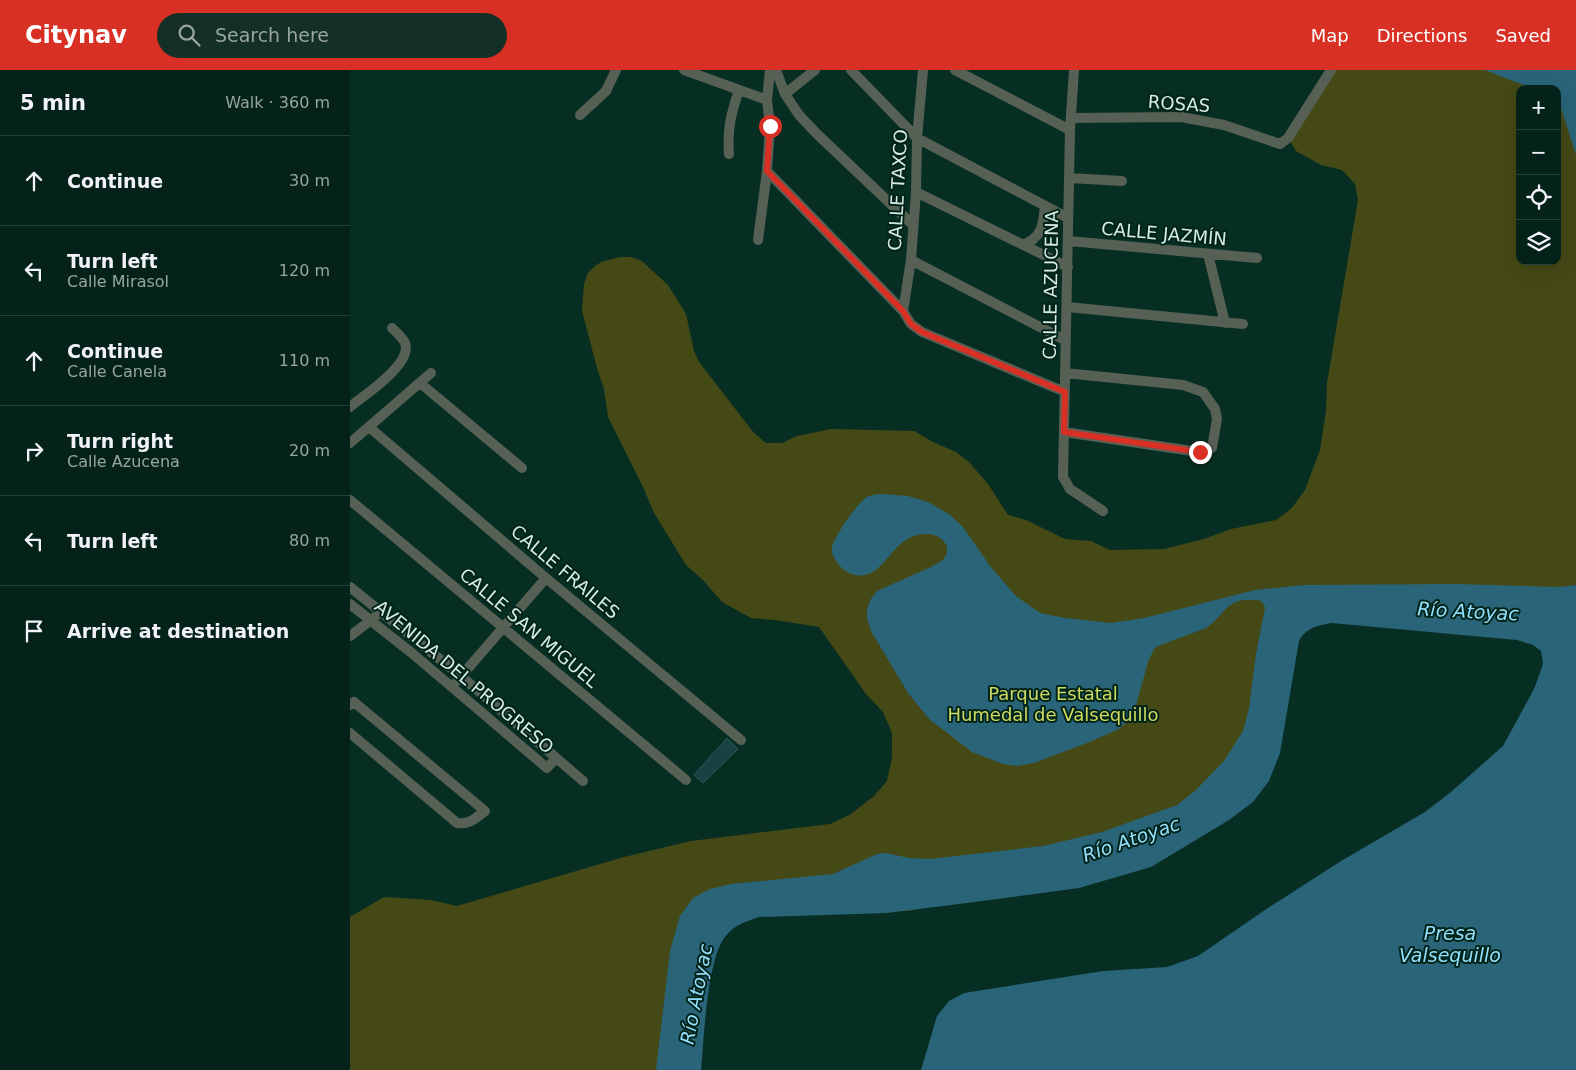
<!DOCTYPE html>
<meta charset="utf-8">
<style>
body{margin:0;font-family:"DejaVu Sans",sans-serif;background:#132f27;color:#f1f3f6}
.controls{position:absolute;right:15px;top:15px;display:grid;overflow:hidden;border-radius:10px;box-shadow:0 5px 20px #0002}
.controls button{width:45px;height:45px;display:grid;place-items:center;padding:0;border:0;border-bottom:1px solid #263f39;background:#05221a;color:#f1f3f6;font:25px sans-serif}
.stop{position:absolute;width:15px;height:15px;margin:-11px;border:4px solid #d93025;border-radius:50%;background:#fff}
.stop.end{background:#d93025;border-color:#fff;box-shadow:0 1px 5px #0008}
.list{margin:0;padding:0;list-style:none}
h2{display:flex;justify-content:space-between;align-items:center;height:65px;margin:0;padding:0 20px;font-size:21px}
h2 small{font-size:16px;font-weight:400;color:#97a4a2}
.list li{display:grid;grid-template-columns:32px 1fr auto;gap:15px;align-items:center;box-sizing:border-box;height:90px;padding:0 20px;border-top:1px solid #263f39}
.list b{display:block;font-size:19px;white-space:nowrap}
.list p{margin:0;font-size:16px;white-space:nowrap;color:#97a4a2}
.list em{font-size:16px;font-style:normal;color:#97a4a2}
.icon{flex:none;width:28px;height:28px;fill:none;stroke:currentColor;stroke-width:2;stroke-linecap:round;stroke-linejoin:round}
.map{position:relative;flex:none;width:1226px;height:1000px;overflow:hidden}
header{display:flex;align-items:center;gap:30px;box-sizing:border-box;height:70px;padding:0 25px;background:#d93025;color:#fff}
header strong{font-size:24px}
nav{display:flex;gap:28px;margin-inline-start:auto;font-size:18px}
.search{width:350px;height:45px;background:#132f27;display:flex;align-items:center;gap:12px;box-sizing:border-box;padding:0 18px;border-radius:28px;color:#97a4a2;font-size:19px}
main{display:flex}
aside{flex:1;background:#05221a}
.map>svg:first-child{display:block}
</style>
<header>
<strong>Citynav</strong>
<div class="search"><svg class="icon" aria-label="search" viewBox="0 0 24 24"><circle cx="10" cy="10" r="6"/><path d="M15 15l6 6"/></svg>Search here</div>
<nav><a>Map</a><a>Directions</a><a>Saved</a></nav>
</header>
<main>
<aside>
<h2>5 min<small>Walk · 360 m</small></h2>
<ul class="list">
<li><svg class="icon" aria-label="ahead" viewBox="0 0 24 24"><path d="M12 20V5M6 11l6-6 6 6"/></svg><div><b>Continue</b></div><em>30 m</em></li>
<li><svg class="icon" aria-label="left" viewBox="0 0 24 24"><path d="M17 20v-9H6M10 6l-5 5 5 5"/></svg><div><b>Turn left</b><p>Calle Mirasol</p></div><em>120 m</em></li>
<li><svg class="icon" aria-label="ahead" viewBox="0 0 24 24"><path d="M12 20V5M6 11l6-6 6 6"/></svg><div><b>Continue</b><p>Calle Canela</p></div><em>110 m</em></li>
<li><svg class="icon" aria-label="right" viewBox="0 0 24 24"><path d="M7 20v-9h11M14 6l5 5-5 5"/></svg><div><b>Turn right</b><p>Calle Azucena</p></div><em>20 m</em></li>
<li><svg class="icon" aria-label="left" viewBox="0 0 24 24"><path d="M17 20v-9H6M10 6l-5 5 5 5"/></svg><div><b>Turn left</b></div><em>80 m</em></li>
<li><svg class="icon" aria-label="arrive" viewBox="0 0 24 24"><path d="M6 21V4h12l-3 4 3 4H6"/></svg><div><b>Arrive at destination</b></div></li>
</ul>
</aside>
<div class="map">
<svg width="1226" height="1000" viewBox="0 0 1226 1000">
<rect width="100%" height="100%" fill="#072e23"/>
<path fill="#454916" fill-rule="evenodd" d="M982,0H1226V539L942,553L894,730L701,801L559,841L384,839L366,860L345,1000H0V847L34,827L81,830L107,836L274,787L341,771L480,754L501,744L524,726L537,711L542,687V663L533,642L516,624L469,557L425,550L401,548L372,532L353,510L336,495L304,443L293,417L258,347L254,319L247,298L232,241L234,214L238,203L244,197L251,192L270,187H281L292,191L318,215L336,244L344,281L349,292L404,363L416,373H432L447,366L481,359L564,361L583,372L606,382L619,392L638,414L658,445L676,450L715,469L741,471L760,480L814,479L854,469L881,459L926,450L941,439L955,420L970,380L976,341L977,313L1008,130L1005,114L992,100L971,95L946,81L940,71ZM1170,19H1207V191H1170Z"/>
<path fill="#2a6479" d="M1135,0H1226V85L1212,41L1207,35V19H1184Z
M532,424L558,426L578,432L599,444L613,457L640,496L666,526L690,543L715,548L761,553L794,548L905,520L955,515L1107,514L1209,517L1226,515V1000H571L587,946L599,931L614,923L753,901L817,897L848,886L912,842L991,791L1075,742L1101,722L1153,676L1184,619L1193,594L1191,581L1183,575L1167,570L981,553C966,556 956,558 949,571L930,683L919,711L903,732L879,750L801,797L729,818L617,833L537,843L409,847C395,852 384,855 375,867C357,889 354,969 351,1000H306L320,881L330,846L343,828L360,819L381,814L483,804L527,784L536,783L559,788L580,789L693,776L752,762L827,735L846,720L874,691L893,661L899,639L906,584L915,538C913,530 909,530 903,530C875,528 875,546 856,558L808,576L804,579L798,592L785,639L780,649L769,659L737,673L684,693L667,696L653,694L622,682L596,662L580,650L558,623L521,561L517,548V539L521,529L527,521L581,497L593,490L597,483V476C592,468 588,465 578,464C570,464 563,465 556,470C539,480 529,510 505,505C498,503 493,500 489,495C485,489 481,485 482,478C483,468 508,432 517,427C520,425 527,424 532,424Z"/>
<path fill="#184142" stroke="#2e5859" d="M377,668L388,679L353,713L344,705Z"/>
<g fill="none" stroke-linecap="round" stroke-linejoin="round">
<path stroke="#576055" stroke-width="10" d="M334,0L417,30
M426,0L435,24
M465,0L435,24L449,45L466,63L563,155
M501,0L567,68L718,148
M605,0L720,60
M724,0L720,60L713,407L720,419L753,441
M230,45L256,21L266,0
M721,48L831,47L874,55L930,74L938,68L981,0
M379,84C377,59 381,44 389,20
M417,101L553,241L561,254L572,262L715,322
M719,108L772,111
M566,122L718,197
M408,170L417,101L420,56L417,30L420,0
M719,171L907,188
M673,175C693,167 693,154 695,136
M858,184L875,253
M561,190L715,270
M717,237L893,254
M553,241L561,190L566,122L567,68L573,0
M70,313L172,398
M0,337C14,325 63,294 55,273C53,268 46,262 42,258
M19,357L196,508L391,670
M714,362L849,382L857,381L862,378L867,349L865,339L853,322L833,315L715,303
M0,373L81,303
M0,430L336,710
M0,517L112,607L233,711
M0,534L63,584L197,698L206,688
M0,566L25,547
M107,611L196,508
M0,635L4,632L135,741C126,748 119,755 107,753L0,663"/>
</g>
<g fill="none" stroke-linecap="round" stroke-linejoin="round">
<path stroke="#d93025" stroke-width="6" d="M420,56L417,101L553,241L561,254L572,262L715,322L714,362L850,382"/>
</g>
<g text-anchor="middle" stroke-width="4" stroke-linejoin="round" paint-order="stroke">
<g font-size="18" fill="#d7ebe3" stroke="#002419">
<text transform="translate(829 34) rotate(4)" y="6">ROSAS</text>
<text transform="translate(548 120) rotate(-87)" y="6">CALLE TAXCO</text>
<text transform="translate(814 164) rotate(5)" y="6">CALLE JAZMÍN</text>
<text transform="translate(701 215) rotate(-89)" y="6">CALLE AZUCENA</text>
<text transform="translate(215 502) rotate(40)" y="6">CALLE FRAILES</text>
<text transform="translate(179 558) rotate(40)" y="6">CALLE SAN MIGUEL</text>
<text transform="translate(114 607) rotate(40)" y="6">AVENIDA DEL PROGRESO</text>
</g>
<g font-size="18" fill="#ceda62" stroke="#002419">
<text x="703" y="630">Parque Estatal<tspan x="703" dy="21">Humedal de Valsequillo</tspan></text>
</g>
<g font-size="19" font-style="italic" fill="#92dffd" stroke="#002419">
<text transform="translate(1118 541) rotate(3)" y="7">Río Atoyac</text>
<text transform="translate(781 769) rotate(-19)" y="7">Río Atoyac</text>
<text x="1100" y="870">Presa<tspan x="1100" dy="22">Valsequillo</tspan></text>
<text transform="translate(346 924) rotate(-79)" y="7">Río Atoyac</text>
</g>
</g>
</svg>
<div class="controls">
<button>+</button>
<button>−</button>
<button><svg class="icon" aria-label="locate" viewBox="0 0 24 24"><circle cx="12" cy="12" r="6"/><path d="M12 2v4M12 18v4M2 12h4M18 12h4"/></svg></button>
<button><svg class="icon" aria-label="layers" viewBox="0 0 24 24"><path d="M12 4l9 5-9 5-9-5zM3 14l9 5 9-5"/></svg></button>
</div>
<div class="stop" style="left:420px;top:56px"></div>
<div class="stop end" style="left:850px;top:382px"></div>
</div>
</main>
